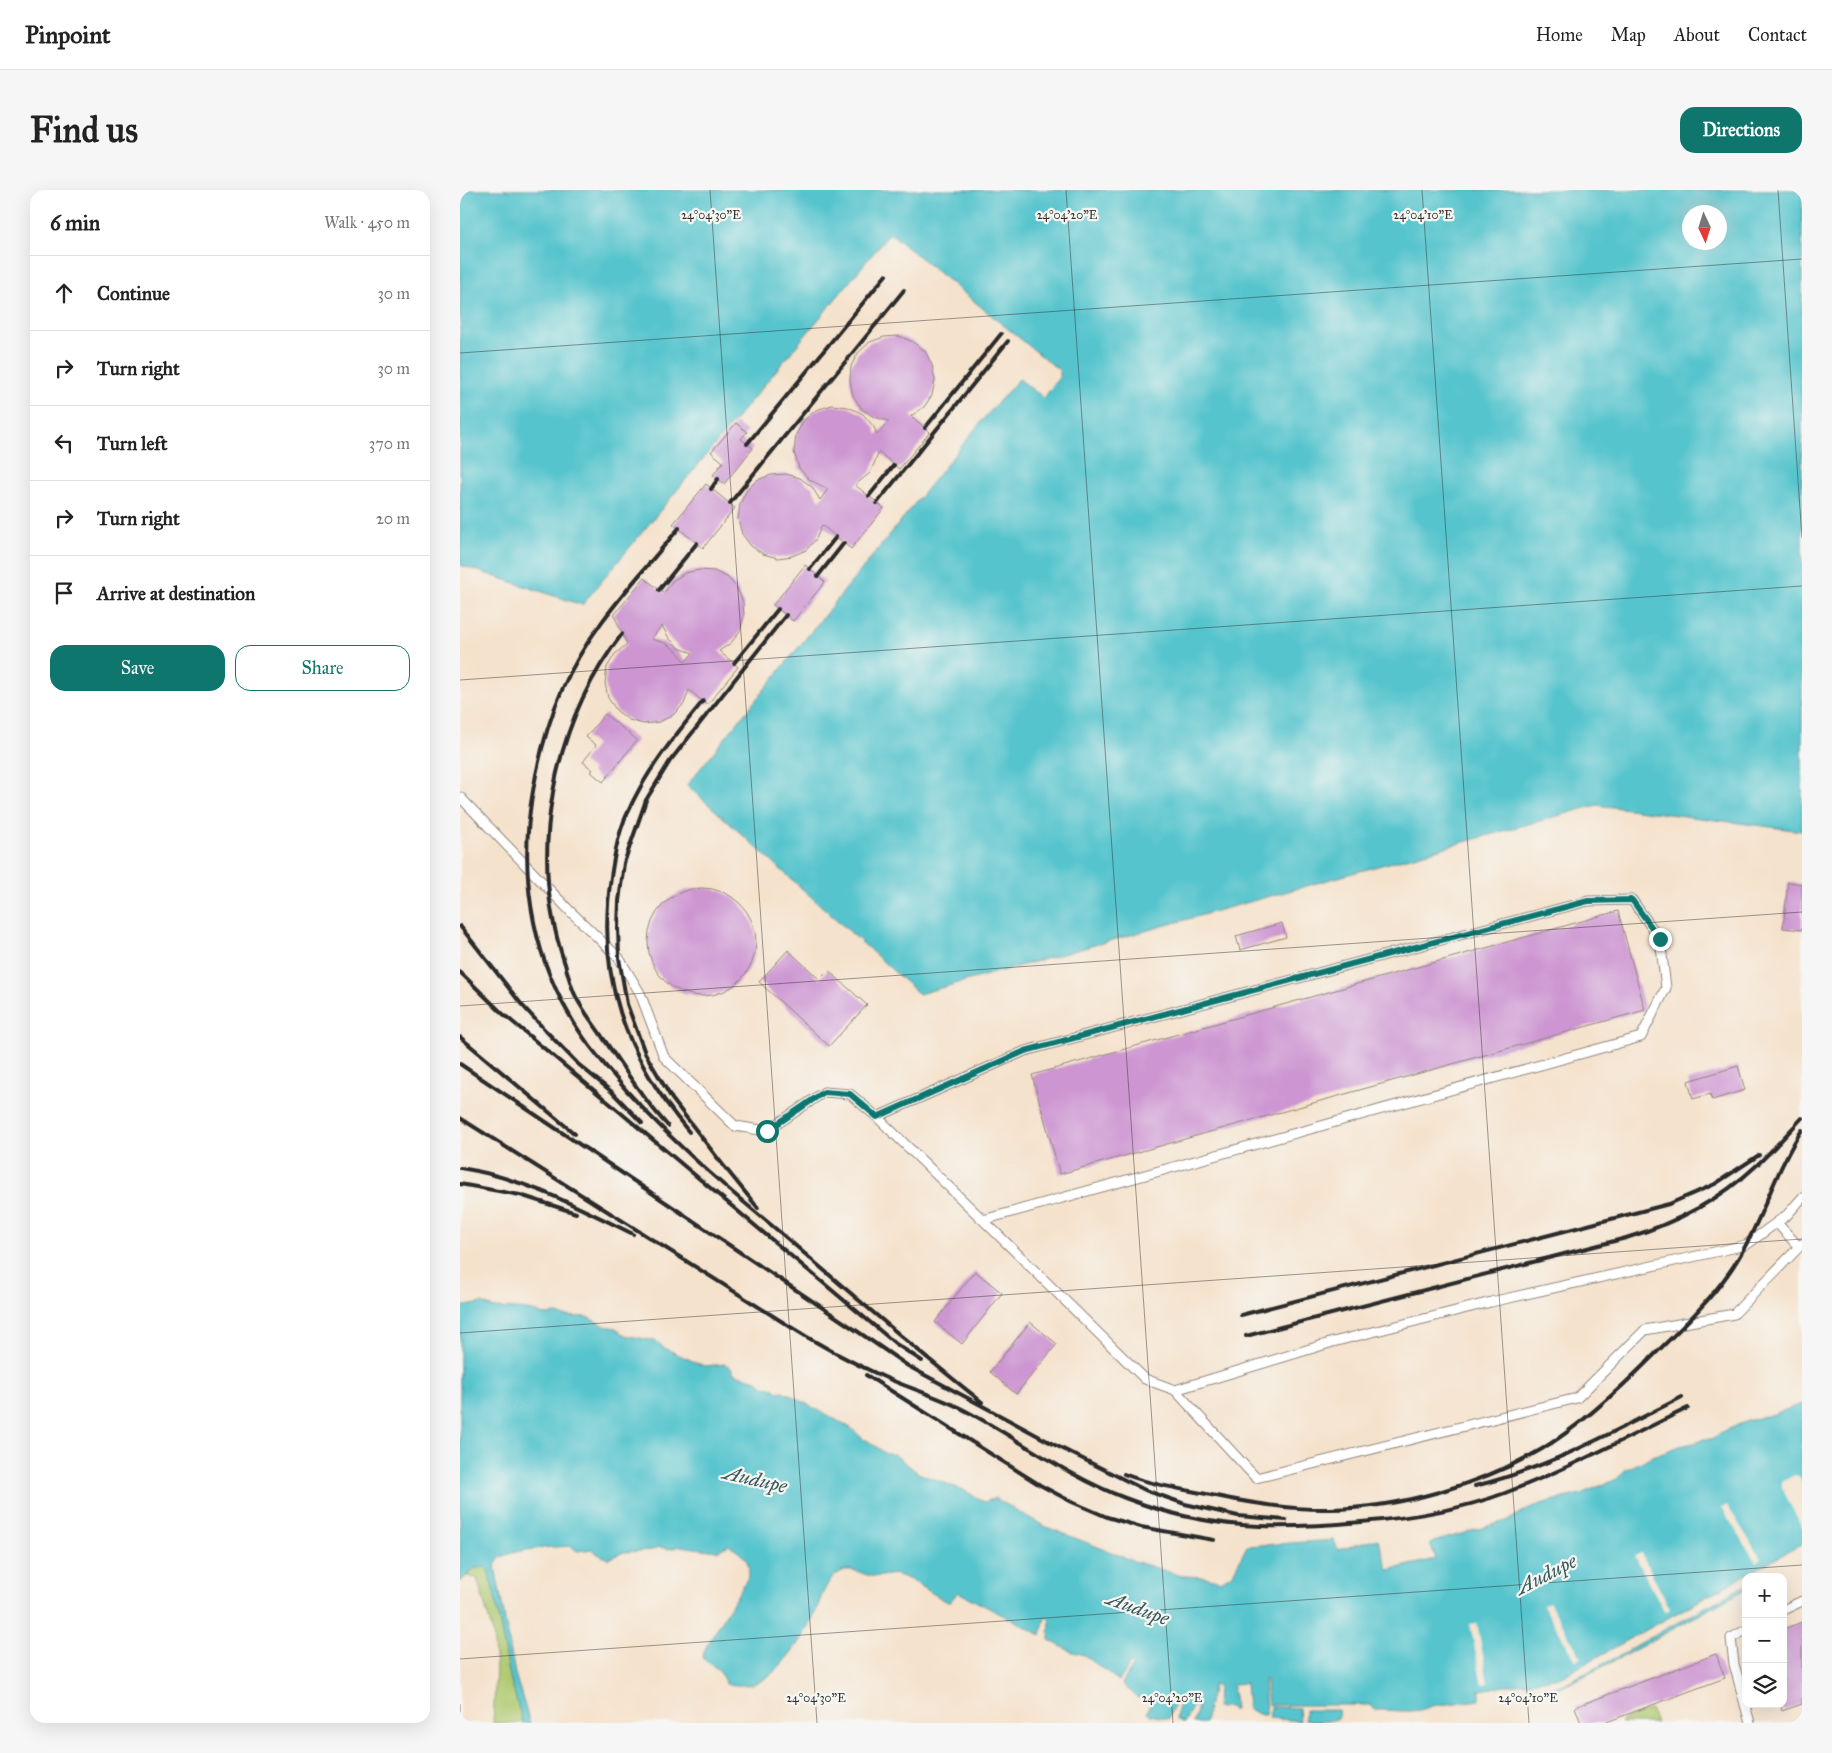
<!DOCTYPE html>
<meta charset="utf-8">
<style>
body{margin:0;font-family:"IM FELL Great Primer",serif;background:#f6f6f6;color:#222}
.controls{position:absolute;right:15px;bottom:15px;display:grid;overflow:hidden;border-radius:10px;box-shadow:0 5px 20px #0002}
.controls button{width:45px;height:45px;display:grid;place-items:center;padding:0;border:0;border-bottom:1px solid #e0e0e0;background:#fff;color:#222;font:25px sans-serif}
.compass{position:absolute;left:1222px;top:15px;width:45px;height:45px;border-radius:50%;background:#fff;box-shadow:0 5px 20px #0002;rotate:176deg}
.stop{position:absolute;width:15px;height:15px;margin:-11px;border:4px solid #0f766e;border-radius:50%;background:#fff}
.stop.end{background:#0f766e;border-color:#fff;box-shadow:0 1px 5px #0008}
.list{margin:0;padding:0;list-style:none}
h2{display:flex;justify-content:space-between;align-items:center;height:65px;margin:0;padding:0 20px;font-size:21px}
h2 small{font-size:16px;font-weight:400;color:#767676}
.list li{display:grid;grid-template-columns:32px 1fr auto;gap:15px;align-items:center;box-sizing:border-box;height:75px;padding:0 20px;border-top:1px solid #e0e0e0}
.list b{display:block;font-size:19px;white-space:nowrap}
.list em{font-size:16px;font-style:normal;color:#767676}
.actions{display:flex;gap:10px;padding:15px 20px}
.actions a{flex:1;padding:11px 0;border:1px solid #0f766e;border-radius:15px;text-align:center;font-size:18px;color:#0f766e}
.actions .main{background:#0f766e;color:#fff}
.icon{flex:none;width:28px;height:28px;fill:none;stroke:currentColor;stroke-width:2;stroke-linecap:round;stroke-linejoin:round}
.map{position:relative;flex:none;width:1342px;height:1533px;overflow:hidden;border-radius:15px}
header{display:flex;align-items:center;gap:30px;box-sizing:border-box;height:70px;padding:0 25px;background:#fff;border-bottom:1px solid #e0e0e0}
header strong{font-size:24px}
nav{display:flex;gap:28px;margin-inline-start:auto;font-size:18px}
.intro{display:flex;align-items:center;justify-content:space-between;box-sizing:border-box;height:120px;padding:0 30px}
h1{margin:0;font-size:35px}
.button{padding:12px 22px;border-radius:15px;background:#0f766e;color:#fff;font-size:18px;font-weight:700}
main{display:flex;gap:30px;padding:0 30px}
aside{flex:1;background:#fff;border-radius:15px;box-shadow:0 5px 20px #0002}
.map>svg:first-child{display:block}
</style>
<header>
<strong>Pinpoint</strong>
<nav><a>Home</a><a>Map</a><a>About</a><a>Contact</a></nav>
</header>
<div class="intro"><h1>Find us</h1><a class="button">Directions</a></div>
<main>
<aside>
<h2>6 min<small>Walk · 450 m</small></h2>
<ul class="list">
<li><svg class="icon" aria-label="ahead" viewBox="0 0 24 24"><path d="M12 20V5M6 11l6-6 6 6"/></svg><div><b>Continue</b></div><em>30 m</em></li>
<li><svg class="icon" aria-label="right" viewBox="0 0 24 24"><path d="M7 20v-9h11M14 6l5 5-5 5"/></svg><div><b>Turn right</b></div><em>30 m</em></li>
<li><svg class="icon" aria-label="left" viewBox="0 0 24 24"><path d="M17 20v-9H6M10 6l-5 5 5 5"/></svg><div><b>Turn left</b></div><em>370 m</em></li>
<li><svg class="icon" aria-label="right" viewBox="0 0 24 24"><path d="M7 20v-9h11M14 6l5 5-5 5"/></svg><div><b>Turn right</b></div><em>20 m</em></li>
<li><svg class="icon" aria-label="arrive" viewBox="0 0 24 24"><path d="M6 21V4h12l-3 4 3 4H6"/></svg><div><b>Arrive at destination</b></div></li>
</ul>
<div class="actions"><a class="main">Save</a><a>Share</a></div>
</aside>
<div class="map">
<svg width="1342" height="1533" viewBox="0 0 1342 1533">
<rect width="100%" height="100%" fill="#f6f6f2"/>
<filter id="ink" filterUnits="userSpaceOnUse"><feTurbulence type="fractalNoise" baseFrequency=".02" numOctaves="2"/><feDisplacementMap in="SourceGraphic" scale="10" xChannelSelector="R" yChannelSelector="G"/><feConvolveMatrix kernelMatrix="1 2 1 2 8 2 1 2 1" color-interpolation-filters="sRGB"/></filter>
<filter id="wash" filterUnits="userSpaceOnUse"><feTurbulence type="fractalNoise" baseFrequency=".0096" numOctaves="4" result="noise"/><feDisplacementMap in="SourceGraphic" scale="20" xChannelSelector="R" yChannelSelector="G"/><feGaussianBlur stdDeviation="1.12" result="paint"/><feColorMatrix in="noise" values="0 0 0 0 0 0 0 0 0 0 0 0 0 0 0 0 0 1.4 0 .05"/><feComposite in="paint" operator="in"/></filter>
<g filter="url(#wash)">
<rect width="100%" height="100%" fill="#f5e2cc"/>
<path fill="#aec970" stroke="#6c7a4e" d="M25,1377L28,1379L34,1402L50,1487L63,1533H33L36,1479L33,1443L17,1388L7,1386L15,1378Z
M1191,1519L1196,1533H1162L1161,1531Z"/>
<path fill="#57c4cd" stroke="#41787c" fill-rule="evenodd" d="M0,0H1342V641L1137,615L459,804L227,595L525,227L559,189L584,208L600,186V181L430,43L122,415L0,375ZM1260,22V52H1230V22Z
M22,1113C26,1115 30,1117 34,1118C46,1119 73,1118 83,1125L98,1124L103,1126L127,1127L145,1136L156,1138L164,1145L196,1151L204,1158L244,1176L265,1174L270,1177L275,1184L297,1190L305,1197L315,1199L318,1202L323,1201L391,1238L404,1250H407L426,1264H434L458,1283L503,1300L525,1312L535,1308L584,1336L674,1371L722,1386L745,1387L761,1391L773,1383L787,1356L874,1350L878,1360L918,1349L928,1380L976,1369L970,1353L1049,1330L1069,1318L1087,1312L1120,1304L1157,1289L1165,1280L1195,1265L1220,1256L1238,1252L1243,1249H1253L1260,1243L1287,1231L1314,1224L1342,1214V1354L1101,1487L1020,1500V1510L971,1516C955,1525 932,1519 915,1520L911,1515H808L806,1489H804L806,1525H801L788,1519L786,1493L773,1494L775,1520H772V1517L757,1518L758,1495H753L745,1533H733L738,1517L733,1515L724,1533L716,1529L719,1513H715L708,1529L690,1525L687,1523L691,1512L678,1508L662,1494L673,1475L671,1473L659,1491L624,1465L610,1461L589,1450L590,1429L585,1427L581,1445L498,1402L490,1412H488C473,1405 453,1389 438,1385C429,1383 420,1388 411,1386C401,1384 393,1377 382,1381C365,1389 361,1410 354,1425C345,1446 318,1486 296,1493C286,1496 276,1495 266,1494L259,1480L242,1468L246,1457L287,1389C293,1370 283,1366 269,1355L257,1361L220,1356L210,1359L199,1357L192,1360L164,1362L148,1369L138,1364L132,1359L117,1361L111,1356C95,1357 50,1359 39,1369C37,1371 36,1374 35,1376L55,1484L70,1533H63L50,1487L34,1402L28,1380L25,1377L15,1378L0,1392V1117Z
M1286,1395V1399L1162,1467L1102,1497L1086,1498L1102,1495L1169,1461V1459Z
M811,1517L839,1518L840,1531L809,1528Z
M845,1520H878L879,1528C868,1532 857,1533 845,1530Z"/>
<path fill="#f5e2cc" d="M1335,1285L1340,1287L1342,1292V1337L1322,1298V1292Z
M1267,1315L1301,1369L1296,1372L1262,1318Z
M1181,1363L1210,1419L1205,1422L1175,1366Z
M1089,1412L1121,1467L1116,1470L1083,1415Z
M1017,1433L1028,1493L1022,1494L1010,1434Z"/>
<g id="blocks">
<path fill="#cd96d2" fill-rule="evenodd" d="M439,146L453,152L465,161L472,175L475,190L472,205L464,217L451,226L470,242L439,279L419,262L410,283L395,295L424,318L391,359L362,335L356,349L346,360L332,366L318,368L303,364L291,356L282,344L278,329L280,314L286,301L297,290L311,285L326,284L340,288L352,297L360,310L368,299L350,290L339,278L334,262L336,245L343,231L356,220L372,215L388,217L403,224L414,237L417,245L429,231L414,227L402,219L393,206L390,191L391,176L398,163L410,152L424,147Z
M276,233L287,242L281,249L293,258L264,294L253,285L263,272L251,262Z
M246,294L275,318L243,358L213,334Z
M345,375L365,392L333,431L313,415Z
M239,380L254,381L267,387L277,398L283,412L284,426L280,441L271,453L259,461L278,477L247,515L229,500L224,514L213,525L199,532L184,534L169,530L157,521L148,508L145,493L147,477L155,464L167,454L154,425L184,388L204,403L212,391L225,383ZM202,436L209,448L219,458L233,463L225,472L217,461L205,453L191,449Z
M145,524L177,550L143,592L131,582L133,580L123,572L136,555L126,547Z
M1328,692L1342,694V740L1323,738Z
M188 752a54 54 0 1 1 108 0a54 54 0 1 1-108 0Z
M1158,721L1185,820L600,984L572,885Z
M822,733L826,747L780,760L776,746Z
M328,760L359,789L368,780L407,815L369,856L299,792Z
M1278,876L1285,900L1252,910L1250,904L1233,909L1228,891Z
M515,1081L542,1103L502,1154L475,1132Z
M570,1132L597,1154L556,1204L530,1182Z
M1342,1432V1514L1322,1521L1320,1514H1323V1439Z
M1256,1464L1265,1488L1144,1533H1121L1115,1517Z"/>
</g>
</g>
<g filter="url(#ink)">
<use href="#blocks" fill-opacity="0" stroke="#90867c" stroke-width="1"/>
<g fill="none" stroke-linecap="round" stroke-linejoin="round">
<g stroke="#90867c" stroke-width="11">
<path id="lane" d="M0,607L110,721L159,768L180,803L204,867L275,936L307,941L364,902L390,904L417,927L523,1030L685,1189L715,1200L873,1152L1031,1112L1286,1055L1327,1025L1342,1008
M417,927L565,861L1128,711L1172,710L1200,749L1206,798L1181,847L523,1030
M1317,1033L1339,1057
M715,1200L796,1288L1117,1208L1185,1140L1274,1124L1342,1054
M1323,1420L1342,1411
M1286,1440L1271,1448L1274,1474L1290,1533"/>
</g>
<use href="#lane" stroke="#fff" stroke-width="9"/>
<path stroke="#2b2b2b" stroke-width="4" d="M465,238L541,144
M287,254L426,85
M251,299L258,289
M409,306L434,275
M270,313L444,100
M417,313L548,151
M219,338C177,389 128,439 102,500C88,532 79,566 73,601C59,677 70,759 110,826C121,846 135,863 149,880C200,942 260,993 322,1044C388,1101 453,1158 522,1212
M350,379L376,347
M358,386L384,353
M199,400L237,353
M162,444C92,535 67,665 105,774C108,785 111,797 116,807C123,821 134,834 143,848C164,878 183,909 208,936
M274,473L318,419
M0,736L62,815L86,841L118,874L152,902L182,933
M0,782L42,823L436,1154L462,1171
M0,847L115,944
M0,874L397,1141L448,1176L595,1255L685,1300L725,1314L778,1326L826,1330
M0,928L321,1131C354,1152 388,1171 424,1187C451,1199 480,1207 506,1221C559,1249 608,1287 665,1308C749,1340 814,1340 901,1332C950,1328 1000,1320 1045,1303C1108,1279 1168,1247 1228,1218
M229,942C165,866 136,786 151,687C154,666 158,643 167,624C185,582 214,547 243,511
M0,978C62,987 118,1017 173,1044
M0,994L60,1005L116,1023
M298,1018L263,975L212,909L185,863L167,814L159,768L158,738L159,711L164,673L186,610L210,571L326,425
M781,1125L1209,1014L1255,994L1299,965
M786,1146L1166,1048C1213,1034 1260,1010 1297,975C1313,960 1327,944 1342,928
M406,1185L580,1295L612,1312L647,1327L681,1337L754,1350
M664,1284C692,1295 722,1299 751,1305C791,1313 830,1320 870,1319C940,1318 1022,1294 1082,1259C1120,1236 1162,1197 1193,1166C1219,1140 1247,1114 1268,1084C1300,1040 1312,985 1342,940
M1015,1296C1089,1278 1155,1241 1222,1207"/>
</g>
</g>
<g fill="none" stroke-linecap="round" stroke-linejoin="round" filter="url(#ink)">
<path stroke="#0f766e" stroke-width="6" d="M307,941L364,902L390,904L417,927L565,861L1128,711L1172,710L1200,749"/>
</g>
<path fill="none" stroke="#2b2b2b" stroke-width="1" stroke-opacity="0.45" d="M250,0L357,1533M606,0L713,1533M962,0L1069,1533M1318,0L1342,348M0,163L1342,69M0,490L1342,396M0,816L1342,722M0,1143L1342,1049M0,1469L1342,1375M0,1514L1,1533"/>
<g text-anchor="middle" stroke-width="4.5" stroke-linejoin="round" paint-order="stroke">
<g font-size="20" font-style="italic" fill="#38595c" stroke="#f6f6f2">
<text transform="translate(295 1289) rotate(13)" y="7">Audupe</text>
<text transform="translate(1086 1384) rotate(-27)" y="7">Audupe</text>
<text transform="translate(678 1418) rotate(20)" y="7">Audupe</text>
</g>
</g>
<g font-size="12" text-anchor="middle" fill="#2b2b2b" stroke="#f6f6f2" stroke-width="4.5" stroke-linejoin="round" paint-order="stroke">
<text x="251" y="29">24°04'30"E</text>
<text x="607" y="29">24°04'20"E</text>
<text x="963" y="29">24°04'10"E</text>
<text x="356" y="1512">24°04'30"E</text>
<text x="712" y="1512">24°04'20"E</text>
<text x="1068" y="1512">24°04'10"E</text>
</g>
</svg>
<div class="controls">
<button>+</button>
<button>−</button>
<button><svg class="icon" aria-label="layers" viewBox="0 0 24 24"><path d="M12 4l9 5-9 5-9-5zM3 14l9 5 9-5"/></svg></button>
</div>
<svg class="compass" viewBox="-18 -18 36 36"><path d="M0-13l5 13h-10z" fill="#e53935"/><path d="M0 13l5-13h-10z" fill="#767676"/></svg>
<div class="stop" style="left:307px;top:941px"></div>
<div class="stop end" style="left:1200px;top:749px"></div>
</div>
</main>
